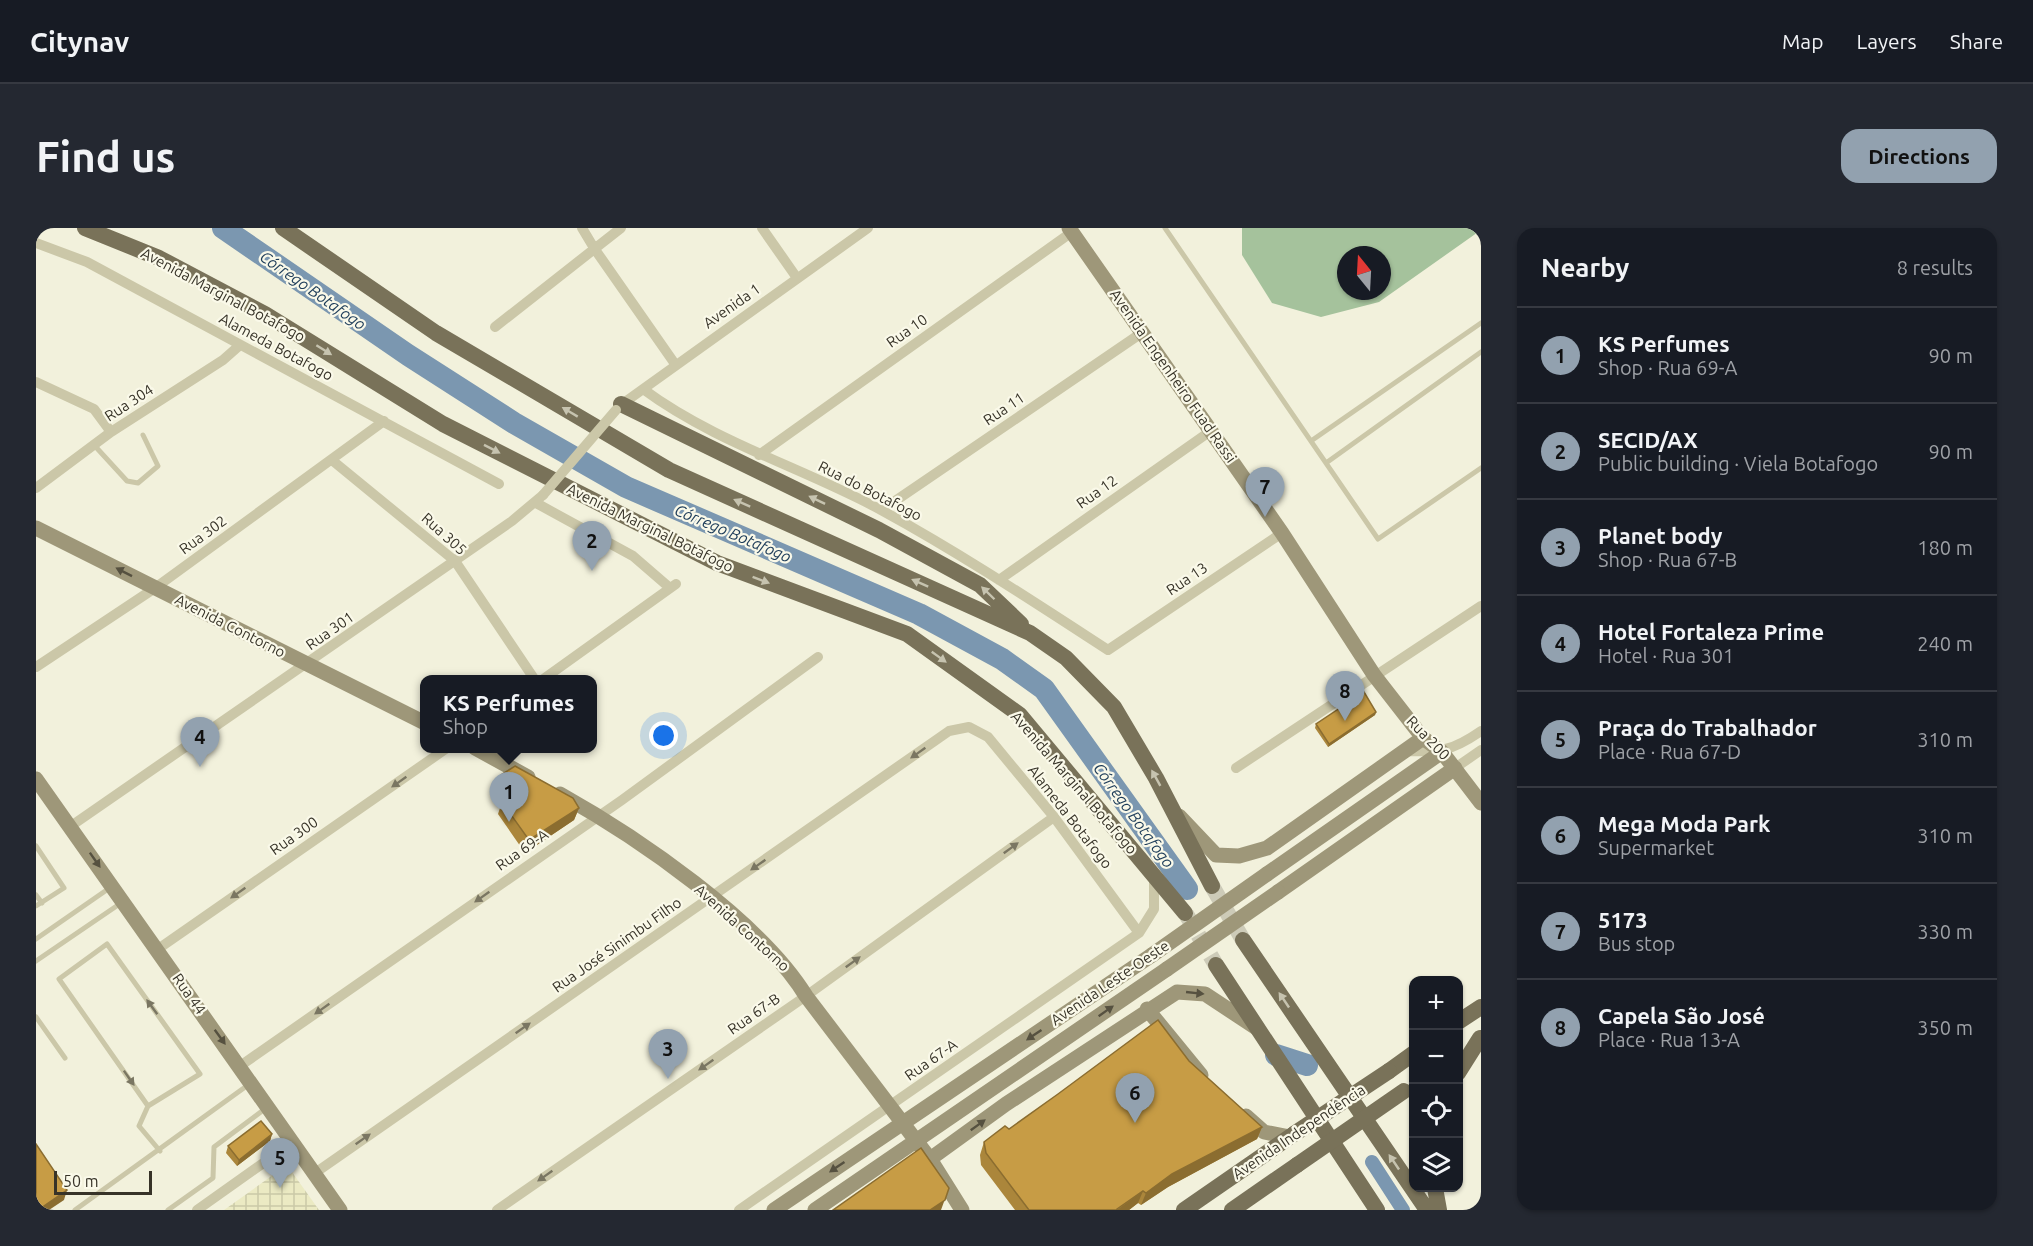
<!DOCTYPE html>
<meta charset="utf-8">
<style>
body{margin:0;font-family:Ubuntu,sans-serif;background:#242831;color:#f1f3f6}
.controls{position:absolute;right:18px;bottom:18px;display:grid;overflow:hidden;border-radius:12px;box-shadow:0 2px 4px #0004}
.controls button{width:54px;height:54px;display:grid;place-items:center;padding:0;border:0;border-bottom:2px solid #363941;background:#171b24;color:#f1f3f6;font:30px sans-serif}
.compass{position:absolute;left:1301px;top:18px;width:54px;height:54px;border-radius:50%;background:#171b24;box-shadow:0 2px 4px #0004;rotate:342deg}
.scale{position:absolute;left:18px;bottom:15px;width:98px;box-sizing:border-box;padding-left:6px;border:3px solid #373328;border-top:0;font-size:16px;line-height:21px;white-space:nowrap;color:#373328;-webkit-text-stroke:4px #faf9e9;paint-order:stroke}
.you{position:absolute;left:628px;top:508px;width:21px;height:21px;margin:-15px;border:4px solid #fff;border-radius:50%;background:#1a73e8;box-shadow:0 0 0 9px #1a73e833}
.badge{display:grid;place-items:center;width:39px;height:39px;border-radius:50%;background:#92a1af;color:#111;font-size:20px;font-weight:700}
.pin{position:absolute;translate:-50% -50px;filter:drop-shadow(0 2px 3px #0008)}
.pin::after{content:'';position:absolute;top:32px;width:21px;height:18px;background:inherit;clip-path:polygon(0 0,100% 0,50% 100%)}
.popup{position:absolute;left:384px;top:447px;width:177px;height:78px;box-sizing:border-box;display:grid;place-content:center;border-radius:12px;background:#171b24;filter:drop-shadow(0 2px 4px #0005);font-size:20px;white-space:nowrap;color:#9ea1a6}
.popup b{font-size:22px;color:#f1f3f6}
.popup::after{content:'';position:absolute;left:50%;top:100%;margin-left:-12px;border:12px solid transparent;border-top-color:#171b24}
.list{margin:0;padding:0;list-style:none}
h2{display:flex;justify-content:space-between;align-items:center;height:78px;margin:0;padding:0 24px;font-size:26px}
h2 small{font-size:20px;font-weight:400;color:#9ea1a6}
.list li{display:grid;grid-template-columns:39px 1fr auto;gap:18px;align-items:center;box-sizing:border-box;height:96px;padding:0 24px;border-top:2px solid #363941}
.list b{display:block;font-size:22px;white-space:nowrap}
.list p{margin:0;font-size:20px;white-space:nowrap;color:#9ea1a6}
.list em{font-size:20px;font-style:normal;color:#9ea1a6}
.icon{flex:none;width:33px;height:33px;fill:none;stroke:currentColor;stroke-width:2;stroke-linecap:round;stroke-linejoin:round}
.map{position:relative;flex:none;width:1445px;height:982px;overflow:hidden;border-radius:18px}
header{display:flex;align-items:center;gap:36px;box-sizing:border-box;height:84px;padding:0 30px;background:#171b24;border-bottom:2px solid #363941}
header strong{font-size:28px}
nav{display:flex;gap:33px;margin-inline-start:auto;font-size:21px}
.intro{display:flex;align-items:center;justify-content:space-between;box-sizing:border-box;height:144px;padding:0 36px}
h1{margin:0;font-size:42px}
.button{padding:15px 27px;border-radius:18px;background:#92a1af;color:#111;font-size:21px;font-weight:700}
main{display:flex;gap:36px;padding:0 36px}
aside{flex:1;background:#171b24;border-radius:18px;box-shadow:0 2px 4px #0004}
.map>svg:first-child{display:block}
</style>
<header>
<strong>Citynav</strong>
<nav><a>Map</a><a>Layers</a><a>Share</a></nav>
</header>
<div class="intro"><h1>Find us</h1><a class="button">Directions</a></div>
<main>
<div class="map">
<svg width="1445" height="982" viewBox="0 0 1445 982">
<defs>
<pattern id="plaza-grid" width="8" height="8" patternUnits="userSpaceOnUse" patternTransform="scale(1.5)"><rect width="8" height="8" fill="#ebeac3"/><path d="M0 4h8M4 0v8" fill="none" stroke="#cac9a8"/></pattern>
</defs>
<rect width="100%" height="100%" fill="#f2f1dc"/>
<path fill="#a5c29c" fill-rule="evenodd" d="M1206,0H1445V2L1343,74L1285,89L1236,75L1206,27ZM1310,27H1346V63H1310Z"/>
<path fill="url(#plaza-grid)" d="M251,937L283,982H188Z"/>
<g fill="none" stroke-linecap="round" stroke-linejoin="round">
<path stroke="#7b97b0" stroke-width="14" d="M1336,934L1367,982"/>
<path stroke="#7b97b0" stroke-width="22" d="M187,0L372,127L478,195L590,259L883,386L966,431L1008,461L1151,661
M1240,827L1271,837"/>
<path stroke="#cdcbb8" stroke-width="16" stroke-dasharray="16 8" stroke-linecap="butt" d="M1176,658L1207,712
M1150,686L1180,737"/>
<path stroke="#cbc7a8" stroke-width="5" d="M1129,0L1342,311L1445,240
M1275,213L1445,95
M58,217L91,253L102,255L122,238L107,207
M1290,235L1445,124
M0,618L28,660L0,678
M0,667L6,675
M0,711L75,659
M0,733L85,675
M0,789L29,830
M112,878L23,751L71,716L164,846L112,878L103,898L124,923
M39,982L212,857
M132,982L177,950L178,919L230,880"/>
<path stroke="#cbc7a8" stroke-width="10" d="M546,0L558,20L639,136
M726,0L761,50
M0,15L51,34L463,256
M459,99L585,0
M0,154L58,181L75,204
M607,161C680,215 768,240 847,283C924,325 998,374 1072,422L1246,305
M582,179L832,0
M723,227L1036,4
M297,233L419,333L499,452
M0,260L75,204L187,132L204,117
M500,275L597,328L634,360
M846,282L1107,104
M963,352L1176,202
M0,439L119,360L348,193
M506,452L640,356
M1368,523C1404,524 1415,524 1445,503
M1200,540L1445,378
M1419,540L1445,522
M35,598L476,293L507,267
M122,721L411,520
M204,838L586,572L782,429
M279,945L913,503L933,499L952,509L1018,589L1103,705
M161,982L257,914
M461,982L770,768L1018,589
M703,982L1103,705L1118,681V648"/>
<path stroke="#9e9779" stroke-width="15" d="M1033,0L1246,305L1338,447L1387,510L1406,524L1445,575
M0,300L389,495
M439,520L492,549
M0,551L304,982
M524,566C601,609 724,693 770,768L894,931L926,982
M1143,588L1180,627L1203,628L1231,620L1387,510
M1231,646L1406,524
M1242,664L1419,540
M1111,781L1165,847
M1210,888L1228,904L1254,909
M894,931L970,876L1141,764L1169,766L1222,801
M738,982L1116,727
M779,982L1131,741"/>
<path stroke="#797259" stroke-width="16" d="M49,0L123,30L229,86L407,196L681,335L871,406L984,487L1149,685
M247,0L400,105L633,242L994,405L1030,430L1078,479L1120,550L1176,658
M585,176L843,302L944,357L985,396
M1207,712L1391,982
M1180,737L1341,982
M1422,794L1445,779
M1353,843L1378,825
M1422,845L1444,810
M1399,960L1403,982
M1148,982L1258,906
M1196,982L1261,937"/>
<path stroke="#cbc7a8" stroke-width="10" d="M507,267L580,182"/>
<path stroke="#9e9779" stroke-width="15" d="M1116,727L1231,646
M1131,741L1242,664"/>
<path stroke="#797259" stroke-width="16" d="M1258,906L1353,843
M1261,937L1368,863"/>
</g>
<path fill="#ab863b" d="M1340,484L1339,487L1292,519L1279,500L1280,496Z
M465,547L543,580L538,592L489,625L462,586L466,574L469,572L461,559Z
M1153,833L1226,899L1221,911L1132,959L1105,977L1102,975L1093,982H979L945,937L944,927L948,914L973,901Z
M236,906L234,913L201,938L190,925L192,918Z"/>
<path fill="#8b6d30" d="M1340,484L1339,487L1292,519L1293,516Z
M543,580L538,592L489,625L493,612Z
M1226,899L1221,911L1132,959L1105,977L1110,965L1136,946Z
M236,906L234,913L201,938L203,932Z
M913,960L905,982H894Z
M31,962L28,972L13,982H2Z
M1107,963L1102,975L1093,982H1081Z"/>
<path fill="#c79c45" stroke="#8b6d30" stroke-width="1.5" d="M1328,464L1340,484L1293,516L1280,496Z
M479,538L537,570L543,580L493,612L466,574L477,566L465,547Z
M1122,792L1153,833L1226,899L1136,946L1110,965L1107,963L1081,981L1082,982H993L950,925L948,914L969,898L973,901L1022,866Z
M225,893L236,906L203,932L192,918Z
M0,916L31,962L2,982H0Z
M885,920L913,960L909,972L894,982H797Z"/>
<defs><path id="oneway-solid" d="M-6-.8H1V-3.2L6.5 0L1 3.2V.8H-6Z" transform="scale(1.5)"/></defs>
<g fill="#c6c3af">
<use href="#oneway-solid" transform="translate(288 122) rotate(32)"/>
<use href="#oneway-solid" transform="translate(534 184) rotate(-149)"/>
<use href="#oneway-solid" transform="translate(456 221) rotate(27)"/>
<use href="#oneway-solid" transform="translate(781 272) rotate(-154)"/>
<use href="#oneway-solid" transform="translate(706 275) rotate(-156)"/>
<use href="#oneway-solid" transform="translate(725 352) rotate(21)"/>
<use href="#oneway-solid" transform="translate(884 355) rotate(-156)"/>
<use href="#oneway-solid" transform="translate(952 365) rotate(-136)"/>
<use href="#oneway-solid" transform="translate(903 429) rotate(36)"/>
<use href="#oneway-solid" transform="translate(1120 550) rotate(-119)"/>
<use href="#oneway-solid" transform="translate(1248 772) rotate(-124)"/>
<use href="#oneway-solid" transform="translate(1358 934) rotate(-124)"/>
</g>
<g fill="#565140">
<use href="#oneway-solid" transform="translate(88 344) rotate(-153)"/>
<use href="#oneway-solid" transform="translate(59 632) rotate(55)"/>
<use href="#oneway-solid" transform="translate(1159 765) rotate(6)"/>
<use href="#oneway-solid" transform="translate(1070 783) rotate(-35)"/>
<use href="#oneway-solid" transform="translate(998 807) rotate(146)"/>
<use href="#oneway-solid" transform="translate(184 809) rotate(54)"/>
<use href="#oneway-solid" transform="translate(942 897) rotate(-36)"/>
<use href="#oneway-solid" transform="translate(801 939) rotate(146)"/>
</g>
<g fill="#7a7662">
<use href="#oneway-solid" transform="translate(882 525) rotate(145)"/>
<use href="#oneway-solid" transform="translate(363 554) rotate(145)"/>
<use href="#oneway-solid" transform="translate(975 620) rotate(-36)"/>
<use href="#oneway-solid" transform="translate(722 637) rotate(145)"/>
<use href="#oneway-solid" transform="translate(202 665) rotate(145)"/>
<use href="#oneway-solid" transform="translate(446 669) rotate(145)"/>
<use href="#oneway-solid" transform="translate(817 734) rotate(-36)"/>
<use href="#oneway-solid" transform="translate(116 779) rotate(-126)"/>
<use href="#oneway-solid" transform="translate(286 781) rotate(145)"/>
<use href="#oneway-solid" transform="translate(487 800) rotate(-35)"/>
<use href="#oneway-solid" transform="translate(670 837) rotate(145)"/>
<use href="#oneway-solid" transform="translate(93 850) rotate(55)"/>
<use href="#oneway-solid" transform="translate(327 911) rotate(-35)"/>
<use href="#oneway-solid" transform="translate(509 948) rotate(145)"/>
</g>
<g text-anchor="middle" stroke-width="4.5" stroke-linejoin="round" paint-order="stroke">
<g font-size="15" fill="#373328" stroke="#faf9e9">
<text transform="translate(187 67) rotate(28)" y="5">Avenida Marginal Botafogo</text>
<text transform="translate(696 78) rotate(-35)" y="5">Avenida 1</text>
<text transform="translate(871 103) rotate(-35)" y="5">Rua 10</text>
<text transform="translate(240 119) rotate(28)" y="5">Alameda Botafogo</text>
<text transform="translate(1137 148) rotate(55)" y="5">Avenida Engenheiro Fuad Rassi</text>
<text transform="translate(93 175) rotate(-33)" y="5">Rua 304</text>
<text transform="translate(968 181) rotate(-34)" y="5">Rua 11</text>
<text transform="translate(834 263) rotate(27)" y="5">Rua do Botafogo</text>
<text transform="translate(1061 264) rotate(-35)" y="5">Rua 12</text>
<text transform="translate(614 300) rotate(26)" y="5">Avenida Marginal Botafogo</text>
<text transform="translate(408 306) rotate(42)" y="5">Rua 305</text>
<text transform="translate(167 307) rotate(-36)" y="5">Rua 302</text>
<text transform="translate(1151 351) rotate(-34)" y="5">Rua 13</text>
<text transform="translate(194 398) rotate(27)" y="5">Avenida Contorno</text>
<text transform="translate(294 403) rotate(-35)" y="5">Rua 301</text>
<text transform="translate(1392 510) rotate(46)" y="5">Rua 200</text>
<text transform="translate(1038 555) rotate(49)" y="5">Avenida Marginal Botafogo</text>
<text transform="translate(1034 589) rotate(52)" y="5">Alameda Botafogo</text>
<text transform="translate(258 608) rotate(-35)" y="5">Rua 300</text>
<text transform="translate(486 622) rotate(-35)" y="5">Rua 69-A</text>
<text transform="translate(706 700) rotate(42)" y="5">Avenida Contorno</text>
<text transform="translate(581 717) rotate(-35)" y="5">Rua José Sinimbu Filho</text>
<text transform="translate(1074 755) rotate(-34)" y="5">Avenida Leste-Oeste</text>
<text transform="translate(153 766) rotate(55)" y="5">Rua 44</text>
<text transform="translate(718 786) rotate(-35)" y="5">Rua 67-B</text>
<text transform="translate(895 832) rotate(-35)" y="5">Rua 67-A</text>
<text transform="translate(1263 904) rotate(-34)" y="5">Avenida Independência</text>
</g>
<g font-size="16" font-style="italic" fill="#1d3c59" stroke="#faf9e9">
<text transform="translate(277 62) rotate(35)" y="6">Córrego Botafogo</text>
<text transform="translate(697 305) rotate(23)" y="6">Córrego Botafogo</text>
<text transform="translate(1098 587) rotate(54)" y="6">Córrego Botafogo</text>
</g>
</g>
</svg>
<div class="controls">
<button>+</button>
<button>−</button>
<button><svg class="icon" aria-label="locate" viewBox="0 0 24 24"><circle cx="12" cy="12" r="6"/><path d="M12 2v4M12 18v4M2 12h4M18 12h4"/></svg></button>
<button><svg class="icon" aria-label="layers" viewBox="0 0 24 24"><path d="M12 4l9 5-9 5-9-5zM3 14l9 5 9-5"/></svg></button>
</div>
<svg class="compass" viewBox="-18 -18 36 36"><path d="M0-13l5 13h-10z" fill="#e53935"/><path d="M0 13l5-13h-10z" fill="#9ea1a6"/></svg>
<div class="scale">50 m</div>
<div class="you"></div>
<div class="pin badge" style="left:473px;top:594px">1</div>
<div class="popup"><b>KS Perfumes</b>Shop</div>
<div class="pin badge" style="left:556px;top:343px">2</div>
<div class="pin badge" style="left:632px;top:851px">3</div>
<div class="pin badge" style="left:164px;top:539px">4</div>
<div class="pin badge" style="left:244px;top:960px">5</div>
<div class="pin badge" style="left:1099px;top:895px">6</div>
<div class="pin badge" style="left:1229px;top:289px">7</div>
<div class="pin badge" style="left:1309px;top:493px">8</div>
</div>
<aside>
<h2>Nearby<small>8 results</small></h2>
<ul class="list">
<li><span class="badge">1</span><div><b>KS Perfumes</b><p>Shop · Rua 69-A</p></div><em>90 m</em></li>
<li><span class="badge">2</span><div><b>SECID/AX</b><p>Public building · Viela Botafogo</p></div><em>90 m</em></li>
<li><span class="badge">3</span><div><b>Planet body</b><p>Shop · Rua 67-B</p></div><em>180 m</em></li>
<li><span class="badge">4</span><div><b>Hotel Fortaleza Prime</b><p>Hotel · Rua 301</p></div><em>240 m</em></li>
<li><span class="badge">5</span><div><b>Praça do Trabalhador</b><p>Place · Rua 67-D</p></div><em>310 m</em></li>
<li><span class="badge">6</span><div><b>Mega Moda Park</b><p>Supermarket</p></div><em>310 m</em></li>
<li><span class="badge">7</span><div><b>5173</b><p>Bus stop</p></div><em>330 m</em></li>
<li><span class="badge">8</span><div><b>Capela São José</b><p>Place · Rua 13-A</p></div><em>350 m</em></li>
</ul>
</aside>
</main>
